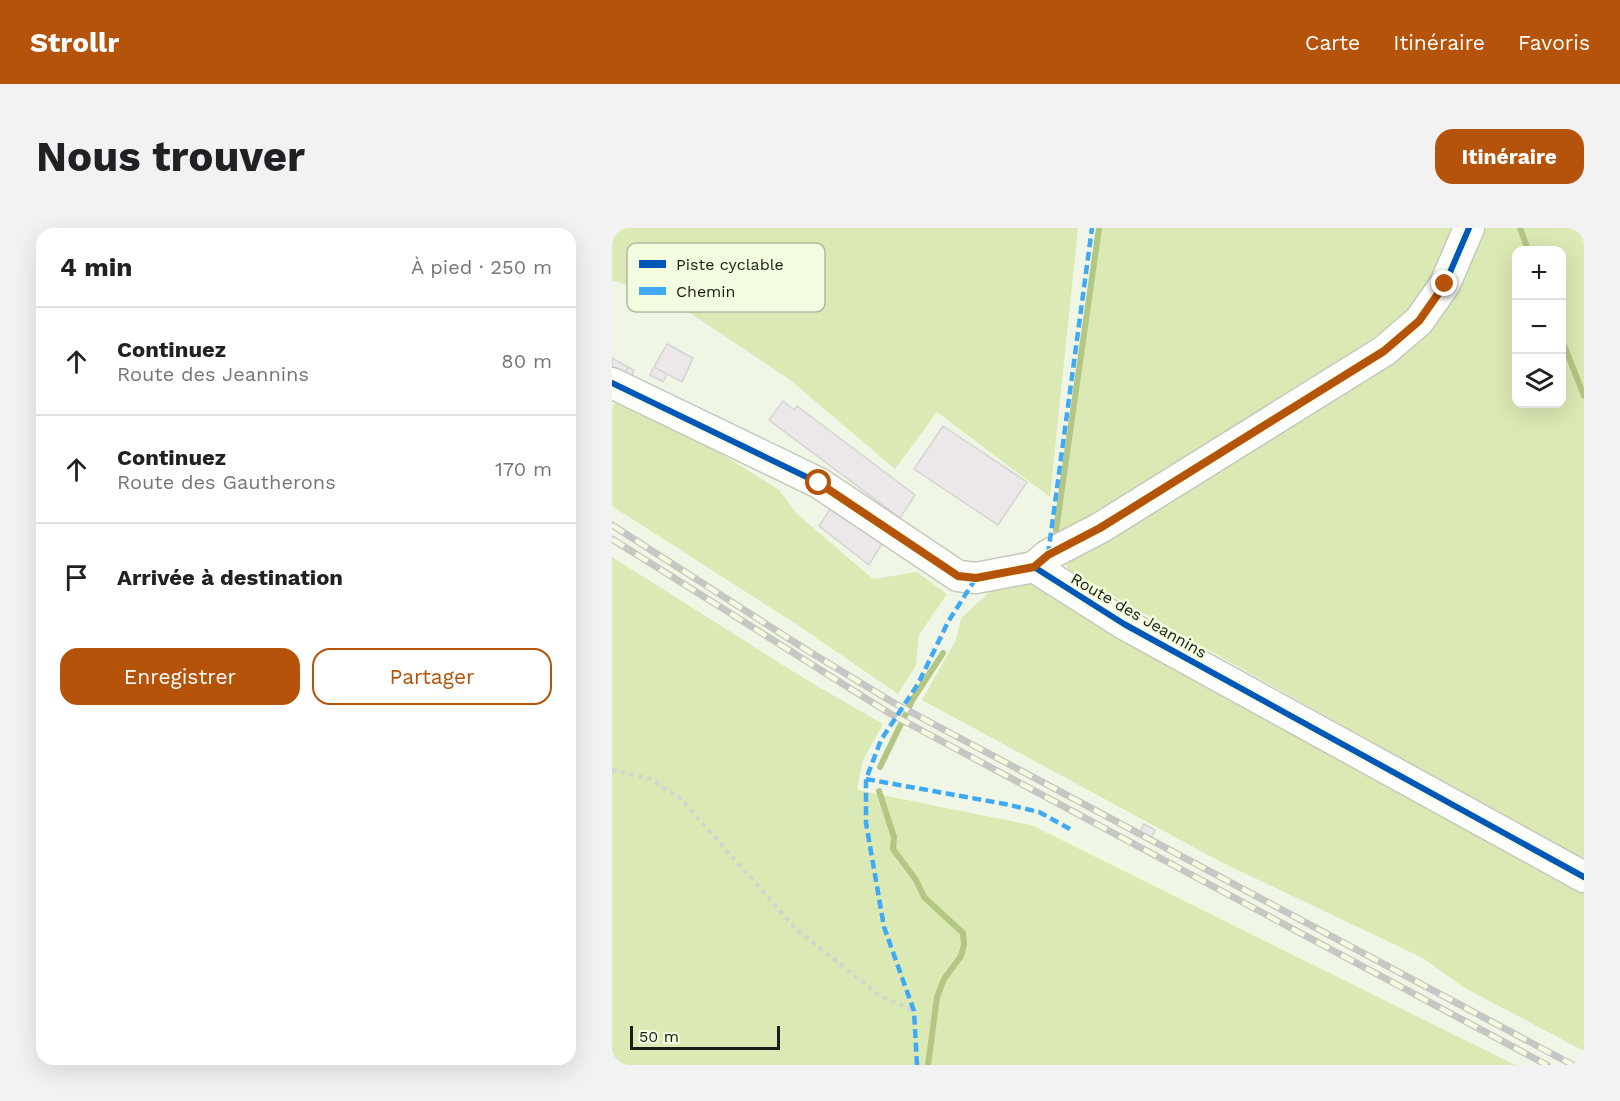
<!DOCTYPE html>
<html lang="fr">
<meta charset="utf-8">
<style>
body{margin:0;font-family:"Work Sans",sans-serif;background:#f2f2f2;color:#202124}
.controls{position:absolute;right:18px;top:18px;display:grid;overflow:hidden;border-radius:12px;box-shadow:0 6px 24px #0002}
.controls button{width:54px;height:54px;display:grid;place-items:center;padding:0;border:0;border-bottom:2px solid #e0e0e0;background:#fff;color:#202124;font:30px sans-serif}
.scale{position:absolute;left:18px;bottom:15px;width:150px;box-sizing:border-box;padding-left:6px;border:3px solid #1a1d13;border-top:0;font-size:16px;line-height:21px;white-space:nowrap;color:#1a1d13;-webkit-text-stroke:4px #f3fcdf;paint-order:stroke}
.stop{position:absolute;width:18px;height:18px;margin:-14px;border:4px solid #b45309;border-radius:50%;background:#fff}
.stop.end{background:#b45309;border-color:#fff;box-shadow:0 2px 6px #0008}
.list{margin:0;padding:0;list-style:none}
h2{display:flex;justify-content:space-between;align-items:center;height:78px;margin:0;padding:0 24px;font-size:26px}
h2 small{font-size:20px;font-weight:400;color:#757577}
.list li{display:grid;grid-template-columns:39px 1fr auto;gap:18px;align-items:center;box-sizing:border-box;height:108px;padding:0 24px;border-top:2px solid #e0e0e0}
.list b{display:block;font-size:22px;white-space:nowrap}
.list p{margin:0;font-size:20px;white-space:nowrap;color:#757577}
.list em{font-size:20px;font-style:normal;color:#757577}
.actions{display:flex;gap:12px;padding:18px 24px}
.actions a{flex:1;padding:14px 0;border:2px solid #b45309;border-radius:18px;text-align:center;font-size:21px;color:#b45309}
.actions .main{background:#b45309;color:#fff}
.icon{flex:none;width:33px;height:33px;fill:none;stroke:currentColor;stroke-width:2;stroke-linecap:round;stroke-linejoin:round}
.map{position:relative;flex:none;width:972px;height:837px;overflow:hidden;border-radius:18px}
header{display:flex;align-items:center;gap:36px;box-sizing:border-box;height:84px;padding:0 30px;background:#b45309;color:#fff}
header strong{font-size:28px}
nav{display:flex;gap:33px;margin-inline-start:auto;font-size:21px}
.intro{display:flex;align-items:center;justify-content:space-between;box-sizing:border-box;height:144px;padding:0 36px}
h1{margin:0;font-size:42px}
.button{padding:15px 27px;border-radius:18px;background:#b45309;color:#fff;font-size:21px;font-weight:700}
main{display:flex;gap:36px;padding:0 36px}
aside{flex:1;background:#fff;border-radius:18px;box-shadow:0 6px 24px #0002}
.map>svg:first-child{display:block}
</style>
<header>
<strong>Strollr</strong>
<nav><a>Carte</a><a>Itinéraire</a><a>Favoris</a></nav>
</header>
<div class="intro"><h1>Nous trouver</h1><a class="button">Itinéraire</a></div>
<main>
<aside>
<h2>4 min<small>À pied · 250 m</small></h2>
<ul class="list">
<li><svg class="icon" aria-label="ahead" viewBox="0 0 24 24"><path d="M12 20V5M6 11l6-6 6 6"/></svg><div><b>Continuez</b><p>Route des Jeannins</p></div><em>80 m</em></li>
<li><svg class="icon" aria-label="ahead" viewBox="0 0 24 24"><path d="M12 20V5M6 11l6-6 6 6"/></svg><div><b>Continuez</b><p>Route des Gautherons</p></div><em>170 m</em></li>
<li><svg class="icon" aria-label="arrive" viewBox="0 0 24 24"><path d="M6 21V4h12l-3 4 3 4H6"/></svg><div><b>Arrivée à destination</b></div></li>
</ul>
<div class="actions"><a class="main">Enregistrer</a><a>Partager</a></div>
</aside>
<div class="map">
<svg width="972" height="837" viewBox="0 0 972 837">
<rect width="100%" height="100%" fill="#f0f6e5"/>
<path fill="#dbe9b4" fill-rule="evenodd" d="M0,0H466L438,269L325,184L283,241L177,151L60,73L0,52Z
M489,0H843L825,52L796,88L455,305L447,302Z
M868,0H972V634L457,343L452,331L784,128ZM904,22H950V176H904Z
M6,166L60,195L167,262L185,286L261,351L305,344L335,366L307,407L304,437L286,466L187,398L0,278V181Z
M0,329L198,454L271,496L251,532L245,562L419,597L903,837H0Z
M402,356H421L972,660V823L851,759L811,730L609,634L310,472L344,412L349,390L382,360Z"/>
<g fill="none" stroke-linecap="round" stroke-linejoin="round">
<path stroke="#b4c684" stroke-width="6" d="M908,0L916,22
M950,112L972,168
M444,303L487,0
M268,539L301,471L331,425
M267,563L282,609L281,621L304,652L312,669L351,705L352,717L349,728L332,751L325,769L316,837"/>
</g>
<path fill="#ece8e9" stroke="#d5d4d1" stroke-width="1.5" d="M55,116L81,130L70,154L42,139Z
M0,130L16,139L11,149L0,143Z
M16,139L22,142L18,152L11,149Z
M42,139L55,146L51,154L38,147Z
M171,173L182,182L185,178L303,267L288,290L157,192Z
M331,198L415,254L386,297L302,241Z
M221,277L271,314L257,337L207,298Z
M532,596L543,602L538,612L527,606Z"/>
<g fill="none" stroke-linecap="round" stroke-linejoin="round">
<g stroke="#c5c9bc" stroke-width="33">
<path id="minor" d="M0,155L207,255L346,348L364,350L422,339L512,396L972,649
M422,339L436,327L488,300L772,123L807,93L833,56L857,0"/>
</g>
<path stroke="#d3d5d0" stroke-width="4" stroke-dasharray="4.5 4.5" stroke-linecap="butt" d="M0,542L39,551L69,571L185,702L267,767L302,783"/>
<use href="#minor" stroke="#fdfefb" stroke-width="30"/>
<g stroke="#c6c7c3" stroke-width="7">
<path id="rail" d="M0,297L193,421L282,475L961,837
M0,311L277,485L935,837"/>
</g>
<use href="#rail" stroke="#f3fcdf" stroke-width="4.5" stroke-dasharray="14" stroke-linecap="butt"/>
<path stroke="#3fa9f5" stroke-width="4.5" stroke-dasharray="9 4.5" stroke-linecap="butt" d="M436,327L480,0
M254,551L393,576L427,584L458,601
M305,837L302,783L272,699L254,595V551L269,512L306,456L336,394L364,350"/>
<g stroke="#f3fcdf" stroke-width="10">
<path id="cycleway" d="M0,155L207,255L346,348L364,350L422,339L512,396L972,649
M422,339L436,327L488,300L772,123L807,93L833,56L857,0"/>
</g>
<use href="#cycleway" stroke="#0057b8" stroke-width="6"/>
</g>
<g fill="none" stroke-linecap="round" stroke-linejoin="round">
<path stroke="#b45309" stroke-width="8" d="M207,255L346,348L364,350L422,339L436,327L488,300L772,123L807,93L833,56"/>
</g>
<g text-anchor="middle" stroke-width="5" stroke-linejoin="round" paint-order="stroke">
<g font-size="16" fill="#1a1d13" stroke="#f3fcdf">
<text transform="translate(527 387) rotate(30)" y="6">Route des Jeannins</text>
</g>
</g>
<rect x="15" y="15" width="198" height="69" rx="9" fill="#f3fcdf" stroke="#b2b9a2" stroke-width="1.5"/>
<rect x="27" y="32" width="27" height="8" fill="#0057b8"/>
<rect x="27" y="59" width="27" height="8" fill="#3fa9f5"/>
<g font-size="16" fill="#1a1d13">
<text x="64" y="42">Piste cyclable</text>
<text x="64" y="69">Chemin</text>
</g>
</svg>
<div class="controls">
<button>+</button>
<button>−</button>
<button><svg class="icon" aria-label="layers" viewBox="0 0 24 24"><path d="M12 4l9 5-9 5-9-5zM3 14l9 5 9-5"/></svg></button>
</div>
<div class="scale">50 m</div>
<div class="stop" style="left:207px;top:255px"></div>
<div class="stop end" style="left:833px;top:56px"></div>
</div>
</main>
